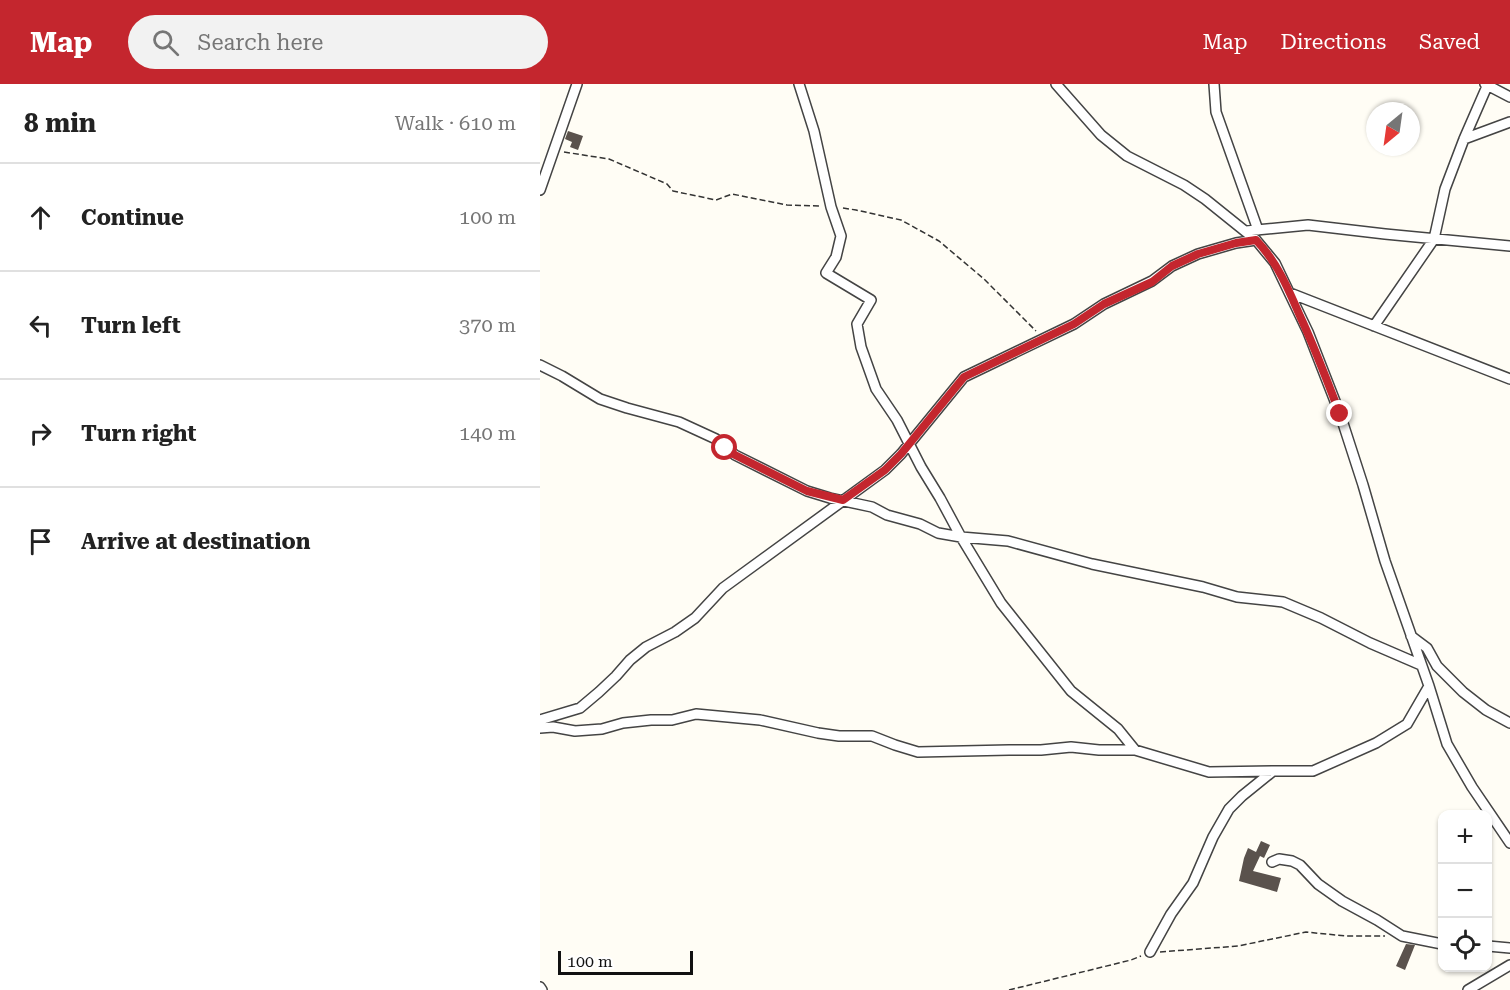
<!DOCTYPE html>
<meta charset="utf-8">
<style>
body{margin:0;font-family:"Roboto Serif",serif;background:#f2f2f2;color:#222}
.controls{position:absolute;right:18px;bottom:18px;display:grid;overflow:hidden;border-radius:12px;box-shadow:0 2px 4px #0004}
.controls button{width:54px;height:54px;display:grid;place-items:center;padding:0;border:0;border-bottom:2px solid #e0e0e0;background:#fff;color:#222;font:30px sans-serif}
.compass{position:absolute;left:826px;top:18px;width:54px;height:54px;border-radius:50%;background:#fff;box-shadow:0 2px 4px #0004;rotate:209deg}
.scale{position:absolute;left:18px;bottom:15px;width:135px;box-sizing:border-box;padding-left:6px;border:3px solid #111;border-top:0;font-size:16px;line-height:21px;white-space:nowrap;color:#111;-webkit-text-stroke:4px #fff;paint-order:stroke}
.stop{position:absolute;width:18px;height:18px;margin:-14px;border:4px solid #c4262e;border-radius:50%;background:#fff}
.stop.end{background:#c4262e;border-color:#fff;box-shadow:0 2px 6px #0008}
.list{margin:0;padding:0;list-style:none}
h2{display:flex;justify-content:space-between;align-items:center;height:78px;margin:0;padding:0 24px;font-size:26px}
h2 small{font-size:20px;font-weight:400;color:#767676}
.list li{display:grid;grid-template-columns:39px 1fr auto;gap:18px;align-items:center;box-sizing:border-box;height:108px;padding:0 24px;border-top:2px solid #e0e0e0}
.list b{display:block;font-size:22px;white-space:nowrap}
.list em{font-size:20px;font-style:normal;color:#767676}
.icon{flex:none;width:33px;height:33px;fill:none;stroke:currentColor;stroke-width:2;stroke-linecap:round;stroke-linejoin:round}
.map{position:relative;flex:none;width:970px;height:906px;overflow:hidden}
header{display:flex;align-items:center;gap:36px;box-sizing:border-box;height:84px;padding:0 30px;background:#c4262e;color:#fff}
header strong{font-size:28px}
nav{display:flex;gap:33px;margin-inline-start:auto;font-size:21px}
.search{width:420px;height:54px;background:#f2f2f2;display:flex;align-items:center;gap:15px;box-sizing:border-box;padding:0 21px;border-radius:33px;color:#767676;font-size:22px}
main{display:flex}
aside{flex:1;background:#fff}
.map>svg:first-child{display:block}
</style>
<header>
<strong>Map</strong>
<div class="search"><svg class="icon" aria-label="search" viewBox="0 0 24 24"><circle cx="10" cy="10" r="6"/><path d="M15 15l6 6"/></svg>Search here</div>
<nav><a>Map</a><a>Directions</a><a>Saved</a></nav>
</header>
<main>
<aside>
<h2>8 min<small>Walk · 610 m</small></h2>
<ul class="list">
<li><svg class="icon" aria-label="ahead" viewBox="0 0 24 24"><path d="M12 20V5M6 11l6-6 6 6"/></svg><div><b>Continue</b></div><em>100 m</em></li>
<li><svg class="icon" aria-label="left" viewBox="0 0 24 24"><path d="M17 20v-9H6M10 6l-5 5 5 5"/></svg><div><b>Turn left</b></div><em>370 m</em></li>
<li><svg class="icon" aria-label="right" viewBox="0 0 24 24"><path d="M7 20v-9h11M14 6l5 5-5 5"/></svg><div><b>Turn right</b></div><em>140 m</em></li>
<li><svg class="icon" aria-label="arrive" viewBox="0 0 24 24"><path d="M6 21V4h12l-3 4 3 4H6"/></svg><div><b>Arrive at destination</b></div></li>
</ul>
</aside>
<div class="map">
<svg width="970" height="906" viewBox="0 0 970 906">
<rect width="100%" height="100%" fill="#fffdf5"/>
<path fill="#5a524d" d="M28,47L43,52L38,66L30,63L32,58L25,55Z
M721,757L730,761L724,774L720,772L713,787L741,794L737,808L699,797L704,774L708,764L716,768Z
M866,860L875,861L865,886L856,882Z"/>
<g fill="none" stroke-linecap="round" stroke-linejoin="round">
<g stroke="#444" stroke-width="12">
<path id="minor" d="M259,0L274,47L291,123L301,152L296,173L286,189L331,216L317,240L321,263L336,305L357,336L381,383L400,414L421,453L461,519L531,607L578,645L595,666
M516,0L561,51L587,72L644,101L665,115L716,156L735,179L768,248L800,330L823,401L845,477L889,602L907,660L932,703L970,759
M674,0L676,28L718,146
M945,0L970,13
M924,55L970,38
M0,106L37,0
M706,147L768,141L845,150L970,162
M750,209L970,295
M834,242L894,155L905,105L924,55L948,0
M0,281L22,292L60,315L87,324L139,338L176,355L195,371L267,407L290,414L332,423L347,431L380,440L398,449L421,453L468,457L552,480L663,503L697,513L743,518L781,534L830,559L881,581
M871,552L887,564L897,582L923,608L946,626L970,639
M0,636L40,624L59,608L76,592L90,576L106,563L135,548L155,534L183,504L345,386L361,370L424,293L534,240L564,220L612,197L632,182L658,170L696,159L716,156
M0,644L13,643L35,647L62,645L83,639L111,636H132L156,630L220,636L278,649L299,652H332L355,661L378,668L469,666H501L531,663L559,666H595L669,688L733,687
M732,778L739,775L752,777L760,781L778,800L802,817L837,836L862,852L902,860
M948,862L970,864
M610,868L631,830L653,799L673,753L689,725L702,712L733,687H773L836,659L867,640L889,602
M0,903L2,906
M928,906L970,881"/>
</g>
<path stroke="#333" stroke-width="1.5" stroke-dasharray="6 3" stroke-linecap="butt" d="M24,68L69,75L127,100L133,107L176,116L192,110L247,121L280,122
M303,124L316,126L361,136L399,157L444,195L496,247
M620,868L698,862L766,848L806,852H845
M469,906L591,876L601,872"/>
<use href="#minor" stroke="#fff" stroke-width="9"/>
</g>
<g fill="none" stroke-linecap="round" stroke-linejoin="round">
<path stroke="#c4262e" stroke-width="8" d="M185,364L195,371L267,407L303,416L345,386L361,370L424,293L534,240L564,220L612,198L632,182L658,170L696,159L716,156C737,178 748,204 760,232C775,264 787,297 800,330"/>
</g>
</svg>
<div class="controls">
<button>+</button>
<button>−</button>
<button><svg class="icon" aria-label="locate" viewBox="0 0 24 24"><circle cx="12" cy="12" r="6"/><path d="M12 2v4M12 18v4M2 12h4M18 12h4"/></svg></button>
</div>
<svg class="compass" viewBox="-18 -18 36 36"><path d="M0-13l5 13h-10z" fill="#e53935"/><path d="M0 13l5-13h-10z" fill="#767676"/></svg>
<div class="scale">100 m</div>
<div class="stop" style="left:185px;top:364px"></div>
<div class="stop end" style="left:800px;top:330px"></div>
</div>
</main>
